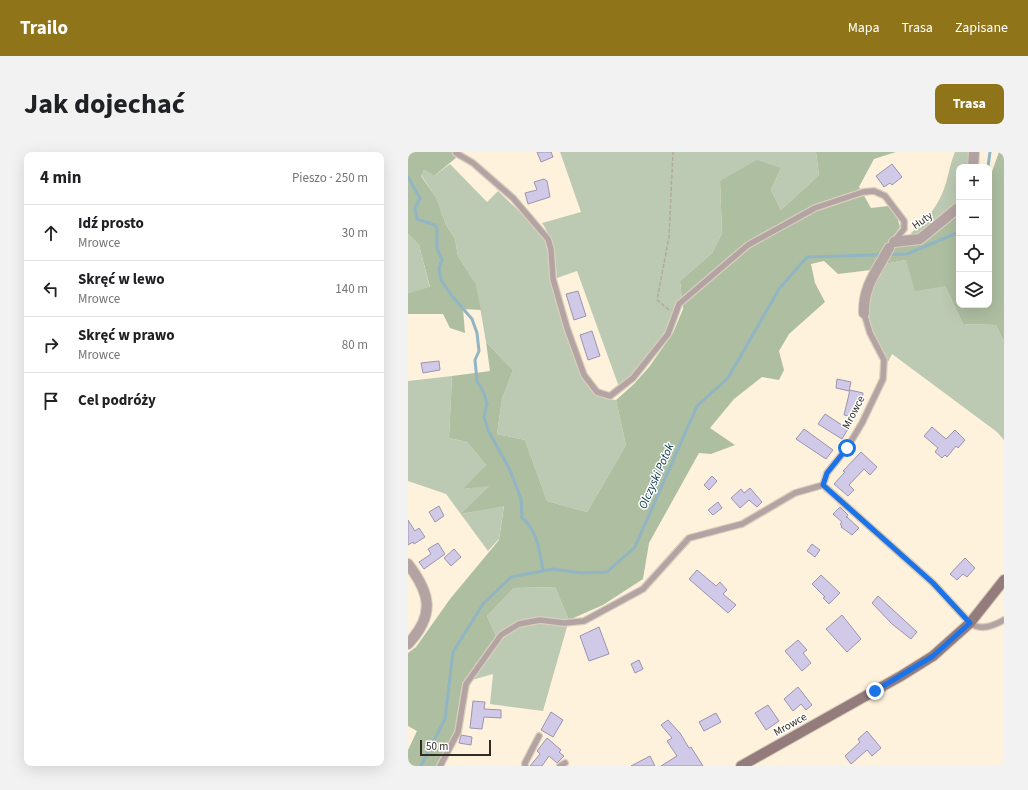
<!DOCTYPE html>
<html lang="pl">
<meta charset="utf-8">
<style>
body{margin:0;font-family:"Source Sans 3",sans-serif;background:#f2f2f2;color:#202124}
.controls{position:absolute;right:12px;top:12px;display:grid;overflow:hidden;border-radius:8px;box-shadow:0 4px 16px #0002}
.controls button{width:36px;height:36px;display:grid;place-items:center;padding:0;border:0;border-bottom:1px solid #e0e0e0;background:#fff;color:#202124;font:20px sans-serif}
.scale{position:absolute;left:12px;bottom:10px;width:71px;box-sizing:border-box;padding-left:4px;border:2px solid #312c22;border-top:0;font-size:11px;line-height:14px;white-space:nowrap;color:#312c22;-webkit-text-stroke:3px #fff;paint-order:stroke}
.stop{position:absolute;width:12px;height:12px;margin:-9px;border:3px solid #1a73e8;border-radius:50%;background:#fff}
.stop.end{background:#1a73e8;border-color:#fff;box-shadow:0 1px 4px #0008}
.list{margin:0;padding:0;list-style:none}
h2{display:flex;justify-content:space-between;align-items:center;height:52px;margin:0;padding:0 16px;font-size:17px}
h2 small{font-size:13px;font-weight:400;color:#757577}
.list li{display:grid;grid-template-columns:26px 1fr auto;gap:12px;align-items:center;box-sizing:border-box;height:56px;padding:0 16px;border-top:1px solid #e0e0e0}
.list b{display:block;font-size:15px;white-space:nowrap}
.list p{margin:0;font-size:13px;white-space:nowrap;color:#757577}
.list em{font-size:13px;font-style:normal;color:#757577}
.icon{flex:none;width:22px;height:22px;fill:none;stroke:currentColor;stroke-width:2;stroke-linecap:round;stroke-linejoin:round}
.map{position:relative;flex:none;width:596px;height:614px;overflow:hidden;border-radius:8px}
header{display:flex;align-items:center;gap:24px;box-sizing:border-box;height:56px;padding:0 20px;background:#907419;color:#fff}
header strong{font-size:19px}
nav{display:flex;gap:22px;margin-inline-start:auto;font-size:14px}
.intro{display:flex;align-items:center;justify-content:space-between;box-sizing:border-box;height:96px;padding:0 24px}
h1{margin:0;font-size:28px}
.button{padding:10px 18px;border-radius:8px;background:#907419;color:#fff;font-size:14px;font-weight:700}
main{display:flex;gap:24px;padding:0 24px}
aside{flex:1;background:#fff;border-radius:8px;box-shadow:0 4px 16px #0002}
.map>svg:first-child{display:block}
</style>
<header>
<strong>Trailo</strong>
<nav><a>Mapa</a><a>Trasa</a><a>Zapisane</a></nav>
</header>
<div class="intro"><h1>Jak dojechać</h1><a class="button">Trasa</a></div>
<main>
<aside>
<h2>4 min<small>Pieszo · 250 m</small></h2>
<ul class="list">
<li><svg class="icon" aria-label="ahead" viewBox="0 0 24 24"><path d="M12 20V5M6 11l6-6 6 6"/></svg><div><b>Idź prosto</b><p>Mrowce</p></div><em>30 m</em></li>
<li><svg class="icon" aria-label="left" viewBox="0 0 24 24"><path d="M17 20v-9H6M10 6l-5 5 5 5"/></svg><div><b>Skręć w lewo</b><p>Mrowce</p></div><em>140 m</em></li>
<li><svg class="icon" aria-label="right" viewBox="0 0 24 24"><path d="M7 20v-9h11M14 6l5 5-5 5"/></svg><div><b>Skręć w prawo</b><p>Mrowce</p></div><em>80 m</em></li>
<li><svg class="icon" aria-label="arrive" viewBox="0 0 24 24"><path d="M6 21V4h12l-3 4 3 4H6"/></svg><div><b>Cel podróży</b></div></li>
</ul>
</aside>
<div class="map">
<svg width="596" height="614" viewBox="0 0 596 614">
<rect width="100%" height="100%" fill="#fef2dd"/>
<path fill="#bdcab3" d="M152,0H408L411,23L373,58L363,38L373,16L312,29L314,81L304,101L272,129L274,146L257,180L234,213L211,235L169,119L149,126C147,102 147,91 134,71L173,60Z
M547,0H561V15H551V51L515,82L504,85L503,81C516,70 527,58 534,42C540,29 541,14 547,0Z
M42,12L79,50L90,39L131,78L139,92L147,143L179,233C187,243 194,247 208,248L218,293L179,360L139,349L117,288L89,282L94,247L105,218L78,190L68,132L50,104L47,87L38,73L28,45L13,23L16,18L26,24Z
M0,82L11,93L22,136L0,141Z
M498,108L537,134L555,172L588,173L596,190V288L589,280L484,202L480,210L463,178L458,153L476,112Z
M44,224L41,286L59,290L78,313L56,337L82,333L54,362L96,353L91,387L80,399L38,342L0,329V229Z
M147,435L161,468L135,559L82,552L85,522L57,530L89,486L79,464L106,436Z"/>
<path fill="#aebea1" d="M0,0H45L49,5L26,24L16,18L13,24L28,45L38,73L47,87L50,104L68,132L73,158L55,157L57,181L42,176L35,162H0V141L22,135L11,93L0,82Z
M408,0H488L466,7L451,35L463,56L480,54L489,64L492,75C482,90 472,101 463,118L430,122L416,109L403,112L407,131L417,150L381,182L371,199L376,218L371,228L354,225L326,247L302,276L327,293L303,302L291,301L241,391L235,427L195,453L161,468L147,435L106,436L79,464L89,486L57,530L49,580L29,614H0V598L9,579L0,574V501L8,495L42,447L91,388L96,354L53,362L81,334L55,337L78,313L59,290L41,286L44,224L82,219L78,190L105,218L94,247L89,282L117,288L139,349L179,360L218,293L208,248L226,232L241,215L265,181L275,157L272,129L304,101L314,81L312,29L349,8L373,16L363,38L373,58L411,23Z
M591,0H596V190L588,173L555,172L537,134L507,139L498,108L476,112L487,93L515,88L551,60V153H581V28Z"/>
<g fill="none" stroke-linecap="round" stroke-linejoin="round">
<path stroke="#91b5c2" stroke-width="3" d="M580,15L582,0
M0,25L12,46L7,56L9,67L27,73L29,76V97L34,107L31,117L33,128L44,144L64,167L69,181L71,199L67,208L69,229L76,241L79,252L76,265L81,280L101,316L113,347L114,366C129,377 132,401 135,419
M13,614L37,567L45,500L75,452L103,425L145,417L173,421L199,420L227,395L289,254L320,226L371,137L399,105L499,102L551,80"/>
</g>
<path fill="#d1c9e8" stroke="#9b94ad" d="M129,0H143L145,5L133,10Z
M484,12L494,25L484,33L482,31L476,35L468,24Z
M136,27L139,29L142,45L120,52L117,41L129,38L126,30Z
M170,139L178,164L166,168L158,142Z
M184,179L192,204L180,208L172,183Z
M31,209L32,218L15,221L13,211Z
M429,227L443,230L441,239L428,236Z
M442,238L455,241L454,249L450,248L446,265L436,263Z
M417,262L440,277L434,287L410,272Z
M524,275L538,287L547,278L557,288L550,296L548,294L539,305L537,303L534,306L527,300L530,296L516,284Z
M396,277L425,298L418,307L388,287Z
M453,300L469,315L462,323L456,317L441,333L446,338L440,344L426,332L437,320L435,319Z
M304,324L309,329L301,338L296,333Z
M342,336L354,350L349,355L341,348L332,356L323,346L333,337L336,341Z
M310,350L314,356L305,363L300,358Z
M31,354L36,364L27,370L21,360Z
M432,355L440,363L438,366L439,365L451,376L444,383L433,375L434,374L432,372L434,370L425,362Z
M0,368L7,379L11,376L17,385L6,392L5,390L0,393Z
M30,391L37,402L16,417L11,410L23,402L20,397Z
M404,392L412,398L407,405L399,399Z
M46,397L53,405L43,414L36,406Z
M557,406L567,416L559,425L555,422L549,428L542,422Z
M289,418L308,434L312,430L319,438L315,442L328,453L320,461L281,427Z
M413,423L432,441L421,452L415,446L417,445L404,432Z
M470,444L509,480L503,487L484,472L464,451Z
M434,463L453,487L439,500L418,477Z
M191,475L201,502L181,509L172,484Z
M390,488L399,498L395,501L403,511L394,519L377,499Z
M231,508L235,517L227,521L223,512Z
M390,535L404,553L398,558L393,552L385,559L376,547Z
M65,549L77,550L76,557L93,558V566L76,565L74,577L62,576Z
M360,553L371,569L358,578L347,561Z
M143,560L155,568L145,585L133,578Z
M308,561L313,570L296,579L291,570Z
M260,568L272,581L281,596L283,595L295,614H253L269,604L259,589L264,586L253,573Z
M459,579L473,596L464,604L459,598L443,612L437,604L452,590L450,587Z
M53,583L64,585L63,593L51,591Z
M139,586L153,598L151,600L156,604L149,611L141,604L134,614H122L132,602L129,599Z
M242,604L247,614H223Z"/>
<g fill="none" stroke-linecap="round" stroke-linejoin="round">
<g stroke="#d9cebb" stroke-width="8">
<path id="lane" d="M48,1L65,11L105,46L140,87L143,97L145,127L159,176L176,223L189,240L202,244L225,226L260,182L271,152L340,93L407,56L455,40L466,39L477,44L496,69V77L486,89
M456,161L462,181L476,208L475,227L454,271L439,296L419,321L415,333L525,431L562,471C573,479 585,474 596,468
M32,614L50,580L58,532L93,483L111,472L132,468L156,471L176,469L235,437L281,386L334,372L387,341L415,333
M117,614V611L131,584
M152,614L157,611"/>
</g>
<g stroke="#d9cebb" stroke-width="12">
<path id="street" d="M565,15L566,0
M486,90L512,87L551,55
M456,161C455,134 469,119 481,96
M0,412C23,442 27,463 0,492"/>
</g>
<g stroke="#d9cebb" stroke-width="12">
<path id="secondary" d="M333,614L493,524L525,504L562,471L596,428"/>
</g>
<path stroke="#b2a998" stroke-width="1.5" stroke-dasharray="4 2" stroke-linecap="butt" d="M261,158L249,148L261,85L265,0"/>
<use href="#lane" stroke="#b4a3a3" stroke-width="5.5"/>
<use href="#street" stroke="#b4a3a3" stroke-width="10"/>
<use href="#secondary" stroke="#947c7c" stroke-width="10"/>
</g>
<g fill="none" stroke-linecap="round" stroke-linejoin="round">
<path stroke="#1a73e8" stroke-width="5" d="M439,296L419,321L415,333L525,431L562,471L525,504L467,539"/>
</g>
<g text-anchor="middle" stroke-width="3" stroke-linejoin="round" paint-order="stroke">
<g font-size="11" fill="#312c22" stroke="#fff">
<text transform="translate(514 68) rotate(-35)" y="4">Huty</text>
<text transform="translate(445 260) rotate(-62)" y="4">Mrowce</text>
<text transform="translate(382 572) rotate(-29)" y="4">Mrowce</text>
</g>
<g font-size="12" font-style="italic" fill="#003545" stroke="#fff">
<text transform="translate(248 324) rotate(-66)" y="4">Olczyski Potok</text>
</g>
</g>
</svg>
<div class="controls">
<button>+</button>
<button>−</button>
<button><svg class="icon" aria-label="locate" viewBox="0 0 24 24"><circle cx="12" cy="12" r="6"/><path d="M12 2v4M12 18v4M2 12h4M18 12h4"/></svg></button>
<button><svg class="icon" aria-label="layers" viewBox="0 0 24 24"><path d="M12 4l9 5-9 5-9-5zM3 14l9 5 9-5"/></svg></button>
</div>
<div class="scale">50 m</div>
<div class="stop" style="left:439px;top:296px"></div>
<div class="stop end" style="left:467px;top:539px"></div>
</div>
</main>
